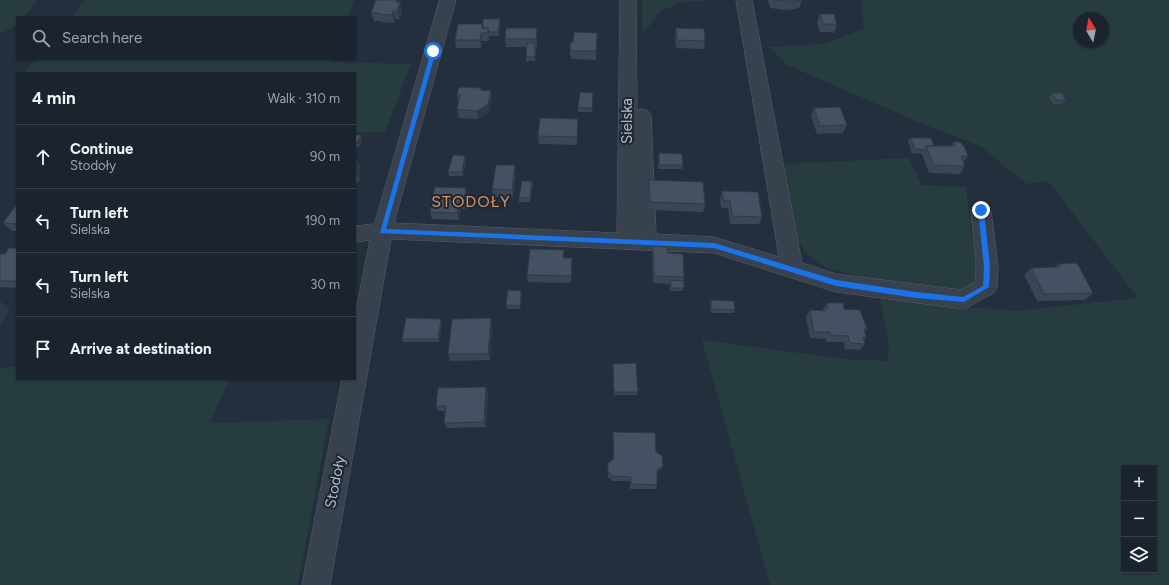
<!DOCTYPE html>
<meta charset="utf-8">
<style>
body{margin:0;font-family:Figtree,sans-serif;background:#242b36;color:#f1f3f6}
.controls{position:absolute;right:12px;bottom:12px;display:grid;overflow:hidden;border-radius:0px;box-shadow:0 1px 3px #0004}
.controls button{width:36px;height:36px;display:grid;place-items:center;padding:0;border:0;border-bottom:1px solid #39404a;background:#1b232e;color:#f1f3f6;font:20px sans-serif}
.compass{position:absolute;left:1073px;top:12px;width:36px;height:36px;border-radius:50%;background:#1b232e;box-shadow:0 1px 3px #0004;rotate:350deg}
.stop{position:absolute;width:12px;height:12px;margin:-9px;border:3px solid #1a73e8;border-radius:50%;background:#fff}
.stop.end{background:#1a73e8;border-color:#fff;box-shadow:0 1px 4px #0008}
.list{margin:0;padding:0;list-style:none}
h2{display:flex;justify-content:space-between;align-items:center;height:52px;margin:0;padding:0 16px;font-size:17px}
h2 small{font-size:13px;font-weight:400;color:#a0a4aa}
.list li{display:grid;grid-template-columns:26px 1fr auto;gap:12px;align-items:center;box-sizing:border-box;height:64px;padding:0 16px;border-top:1px solid #39404a}
.list b{display:block;font-size:15px;white-space:nowrap}
.list p{margin:0;font-size:13px;white-space:nowrap;color:#a0a4aa}
.list em{font-size:13px;font-style:normal;color:#a0a4aa}
.icon{flex:none;width:22px;height:22px;fill:none;stroke:currentColor;stroke-width:2;stroke-linecap:round;stroke-linejoin:round}
.map{position:relative;flex:none;width:1169px;height:585px;overflow:hidden}
.search{position:absolute;background:#1b232e;box-shadow:0 1px 3px #0004;left:16px;top:16px;width:340px;height:44px;display:flex;align-items:center;gap:10px;box-sizing:border-box;padding:0 14px;border-radius:0px;color:#a0a4aa;font-size:15px}
.panel{position:absolute;background:#1b232e;box-shadow:0 1px 3px #0004;left:16px;top:72px;width:340px;height:308px;border-radius:0px}
.map>svg:first-child{display:block}
</style>
<div class="map">
<svg width="1169" height="585" viewBox="0 0 1169 585">
<rect width="100%" height="100%" fill="#242f3e"/>
<path fill="#263c3f" fill-rule="evenodd" d="M0,0H38L23,17H17V23L13,28L0,33Z
M85,0H354L348,17H71Z
M642,0H720L682,2L661,11L642,35Z
M861,0H1169V585H770L702,340L844,359L887,361L889,344L880,299L1016,311L1138,298L1048,181L1026,184L982,147L923,124L787,65L769,47L823,44L864,29ZM1079,18H1103V42H1079ZM1124,468H1154V570H1124Z
M36,59H333L332,62L411,64L385,132L355,133V73H24Z
M909,158L922,185L966,187L977,282L959,293L907,288L827,268L806,254L797,238L780,164Z
M17,366V379H229L210,423L329,419L298,585H0V368Z"/>
<g fill="none" stroke-linecap="round" stroke-linejoin="round">
<g stroke="#565f6c" stroke-width="1">
<path id="minor" d="M440,0H456L394,223L617,233L620,0H636L637,110L642,109L648,111L651,115L656,234L714,237L779,257L736,0H752L802,263L836,274L961,290L975,282L976,267L971,211L974,206L981,203L988,206L991,211L998,267L997,287L994,293L964,309L836,292L714,253L391,239L330,585H302L342,379H355V316L370,240L355,242V226L374,224Z"/>
</g>
<use href="#minor" fill="#38414e" fill-rule="evenodd"/>
</g>
<path fill="#3b4654" d="M376,0H399L402,11L399,20L396,19L394,23L382,22L381,21H374L371,13Z
M768,0H802L799,8L787,10L770,8Z
M820,14L837,25L834,33L828,32H820L817,23Z
M500,24L499,36H489V41H482L481,48H456L455,40Z
M676,28L705,41L704,49L676,48L675,37Z
M597,33L596,60L572,59L570,55V47Z
M537,36V47H536L535,61H526V47H506L505,39Z
M481,88L482,90L492,99L489,112L478,119L459,118L457,109L458,103L457,95Z
M593,93L592,112H578V108Z
M1052,93L1066,100L1062,104H1053L1049,97Z
M814,108L847,125L843,133L817,134L811,116Z
M578,119L577,145L539,144L538,136Z
M355,135L362,139L359,147H355Z
M910,138L934,146H951L953,142L968,156L963,162L965,166L960,174L929,173L922,154L912,153L908,142Z
M659,153L683,165L682,169H658Z
M355,160H357L361,168L359,173L361,177L359,182H356L355,185Z
M466,160L463,176H449L448,172Z
M516,173L513,197H493L492,189Z
M649,180L705,204L703,212L649,210L648,188Z
M533,185L530,202H519V198Z
M722,191L762,217L759,224H730L728,208H721L720,199Z
M468,196L465,209H461L459,220L432,219L430,212Z
M17,204V231H12L3,223Z
M653,246L668,253L684,277L683,291H670V284L653,283L652,254Z
M17,248V288L0,287V254H5Z
M564,258L572,265L571,283L528,282L527,275Z
M1058,264L1093,293L1085,300L1037,301L1024,275L1031,268L1055,267Z
M521,291L522,294L520,309H507L506,305Z
M711,300L735,310L734,313H711L710,303Z
M827,303L844,309L867,329L865,332L866,337L864,340L865,344L860,350L845,349L844,342H826V339L810,338L806,317L810,310L823,311V309Z
M491,318L492,325L490,360L450,361L448,354Z
M441,319L442,322L439,342H403L402,339Z
M613,364L638,392L637,395H614Z
M488,393L486,427L447,428L444,423L445,411H438L436,406Z
M613,432L656,452L663,466L661,470L657,473V485L656,489H630V481H612L608,477V463L613,460Z"/>
<path fill="#303945" d="M397,0H399L402,11L399,20L397,11L396,2Z
M393,11L396,19L394,23L392,15Z
M500,19V24L499,36L498,32Z
M488,28L489,36V41L488,33Z
M537,28V47L536,39Z
M481,33L482,41L481,48L480,40Z
M491,91L492,99L489,112L478,119L477,111Z
M578,119V127L577,145V137Z
M361,135L362,139L359,147L357,143Z
M465,156L466,160L463,176L462,172Z
M357,160L361,168L359,173L361,177L359,182L356,174L355,170V168Z
M515,165L516,173L513,197L512,190Z
M532,181L533,185L530,202V198Z
M466,188L468,196L465,209L464,201Z
M460,201L461,209L459,220L457,213Z
M572,258V265L571,283V276Z
M521,291L522,294L520,309V306Z
M1,302L10,309L0,325V303Z
M491,318L492,325L490,360L488,354Z
M441,319L442,322L439,342L438,339Z
M486,387L488,393L486,427L484,422Z
M663,466L661,470L655,474L657,470Z"/>
<path fill="#455162" stroke="#303945" d="M376,0H397L396,2L400,3L397,11H393L392,15L379,14L380,13H371Z
M774,0H802L790,2Z
M820,14H834L837,25L831,24H823Z
M483,19H500L498,32H489L488,28H483Z
M458,24H482V28H488V33H481L480,40H455Z
M506,28H537L536,39H505Z
M676,28L704,29L705,41L677,40Z
M574,32L597,33L596,51H572L570,47V43L573,42Z
M527,43H535V57H526Z
M459,87L481,88V90L491,91L488,104L477,111L457,109L460,95H457Z
M580,92L593,93L592,108H578Z
M1052,93H1062L1066,100H1056Z
M840,107L847,125L820,126L814,108Z
M540,118L578,119L577,137L538,136Z
M355,135H361L357,143H355Z
M910,138H931L934,146H926L924,150L915,149Z
M953,142H960L964,146L968,156H961L965,166L934,165L926,146H955Z
M659,153L682,154L683,165H659Z
M453,155L465,156L462,172H448Z
M355,160H357L355,168Z
M496,165H515L512,190L492,189Z
M355,169H357L356,174H355Z
M649,180L703,182L705,204L650,202Z
M522,181H532L530,198H519Z
M435,187L466,188L464,201H460L457,213L430,212Z
M722,191L758,192L762,217L732,216L730,201L723,200Z
M17,204V224L3,223Z
M653,246L667,247L668,253L683,254L684,277L654,276Z
M9,248H17V281H0V254H5Z
M530,249L564,250L563,258H572L571,276L527,275Z
M1077,263L1093,293L1044,294L1031,268L1060,267L1058,264Z
M671,280L684,281V288H671Z
M508,290L521,291L520,306L506,305Z
M711,300L734,301L735,310L712,309Z
M827,303H843L844,309L860,310L867,329H864L866,337H863L865,344L850,343L848,336L830,335V332H814L810,310L825,311V308H828Z
M406,318L441,319L438,339H402Z
M491,318L488,354H448L452,319Z
M636,363L638,392H614L613,364Z
M486,387L484,422L444,423L446,406H436L438,388Z
M613,432L655,433L656,452L662,456L663,466L657,470V485L631,484V477L613,476L608,472V463L614,459Z"/>
<path fill="#1a73e8" d="M433,49L436,51L386,229L714,243L836,280L916,292L963,297L983,286L984,267L978,210L981,208L984,210L990,267L989,287L964,302L916,298L836,286L714,248L380,233L431,51Z"/>
<g text-anchor="middle" stroke-width="4" stroke-linejoin="round" paint-order="stroke">
<g font-size="15" fill="#b4bcc9" stroke="#1d2633">
<text transform="translate(627 121) rotate(-90)" y="5">Sielska</text>
<text transform="translate(335 482) rotate(-79)" y="5">Stodoły</text>
</g>
<g font-size="16" letter-spacing="1" fill="#d59563" stroke="#1d2633">
<text x="471" y="207">STODOŁY</text>
</g>
</g>
</svg>
<div class="controls">
<button>+</button>
<button>−</button>
<button><svg class="icon" aria-label="layers" viewBox="0 0 24 24"><path d="M12 4l9 5-9 5-9-5zM3 14l9 5 9-5"/></svg></button>
</div>
<svg class="compass" viewBox="-18 -18 36 36"><path d="M0-13l5 13h-10z" fill="#e53935"/><path d="M0 13l5-13h-10z" fill="#a0a4aa"/></svg>
<div class="stop" style="left:433px;top:51px"></div>
<div class="stop end" style="left:981px;top:210px"></div>
<div class="search"><svg class="icon" aria-label="search" viewBox="0 0 24 24"><circle cx="10" cy="10" r="6"/><path d="M15 15l6 6"/></svg>Search here</div>
<section class="panel">
<h2>4 min<small>Walk · 310 m</small></h2>
<ul class="list">
<li><svg class="icon" aria-label="ahead" viewBox="0 0 24 24"><path d="M12 20V5M6 11l6-6 6 6"/></svg><div><b>Continue</b><p>Stodoły</p></div><em>90 m</em></li>
<li><svg class="icon" aria-label="left" viewBox="0 0 24 24"><path d="M17 20v-9H6M10 6l-5 5 5 5"/></svg><div><b>Turn left</b><p>Sielska</p></div><em>190 m</em></li>
<li><svg class="icon" aria-label="left" viewBox="0 0 24 24"><path d="M17 20v-9H6M10 6l-5 5 5 5"/></svg><div><b>Turn left</b><p>Sielska</p></div><em>30 m</em></li>
<li><svg class="icon" aria-label="arrive" viewBox="0 0 24 24"><path d="M6 21V4h12l-3 4 3 4H6"/></svg><div><b>Arrive at destination</b></div></li>
</ul>
</section>
</div>
